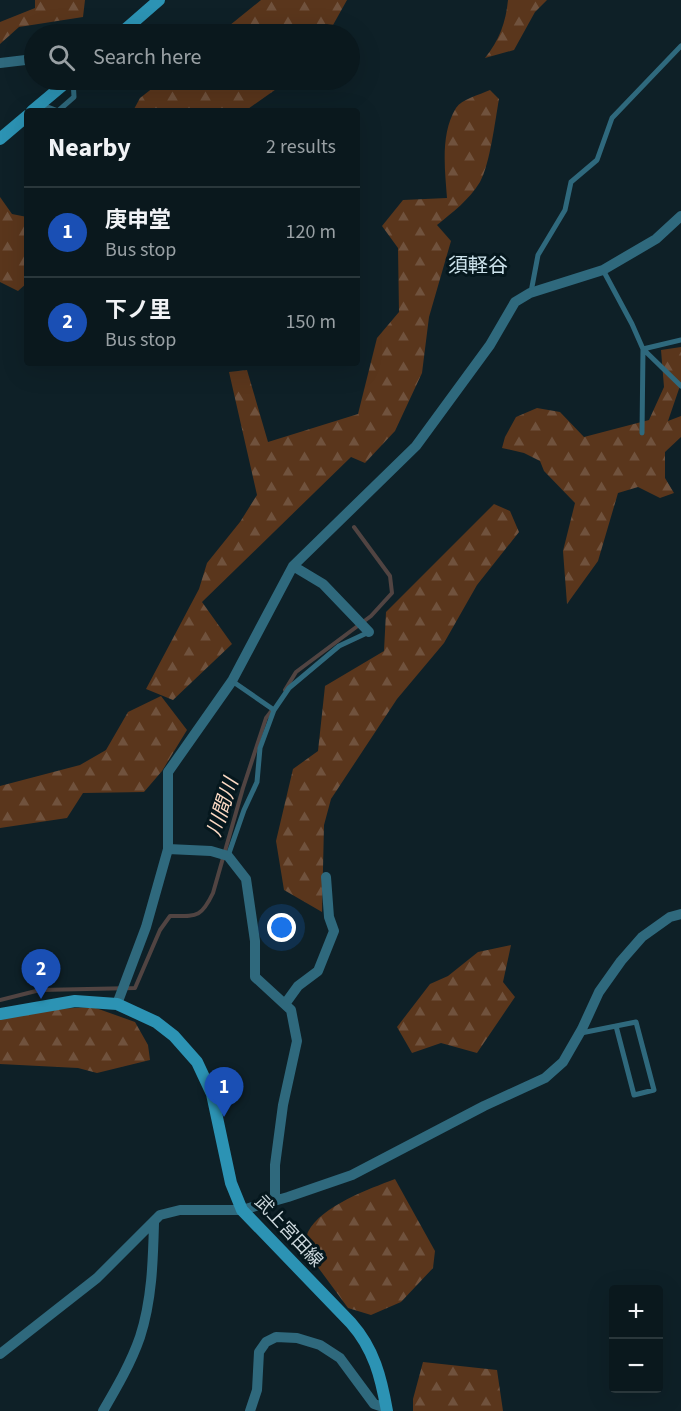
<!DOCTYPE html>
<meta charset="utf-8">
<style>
body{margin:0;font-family:"Source Sans 3","Noto Sans JP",sans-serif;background:#132126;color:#f1f3f6}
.controls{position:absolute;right:18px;bottom:18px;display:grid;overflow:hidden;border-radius:6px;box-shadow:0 6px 24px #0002}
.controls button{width:54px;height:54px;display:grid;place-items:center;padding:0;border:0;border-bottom:2px solid #2a373b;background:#0a181d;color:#f1f3f6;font:30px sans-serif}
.you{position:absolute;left:282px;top:928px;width:21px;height:21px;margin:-15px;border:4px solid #fff;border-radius:50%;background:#1a73e8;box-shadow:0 0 0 9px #1a73e833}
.badge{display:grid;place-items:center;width:39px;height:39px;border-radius:50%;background:#fe9c57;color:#fff;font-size:20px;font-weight:700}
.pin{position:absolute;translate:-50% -50px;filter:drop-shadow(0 2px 3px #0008)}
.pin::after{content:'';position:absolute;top:32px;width:21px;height:18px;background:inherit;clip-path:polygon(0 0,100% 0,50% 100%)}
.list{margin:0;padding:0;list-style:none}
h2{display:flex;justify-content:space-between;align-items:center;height:78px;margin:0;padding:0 24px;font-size:26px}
h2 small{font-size:20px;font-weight:400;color:#99a0a4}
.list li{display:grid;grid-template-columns:39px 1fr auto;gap:18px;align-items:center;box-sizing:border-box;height:90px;padding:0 24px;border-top:2px solid #2a373b}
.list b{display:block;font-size:22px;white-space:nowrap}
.list p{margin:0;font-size:20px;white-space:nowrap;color:#99a0a4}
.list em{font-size:20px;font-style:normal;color:#99a0a4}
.icon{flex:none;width:33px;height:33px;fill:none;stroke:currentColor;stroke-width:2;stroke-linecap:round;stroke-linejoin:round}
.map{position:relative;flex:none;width:681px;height:1411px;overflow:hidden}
.search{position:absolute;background:#0a181d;box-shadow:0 6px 24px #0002;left:24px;top:24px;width:336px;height:66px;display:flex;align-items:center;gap:15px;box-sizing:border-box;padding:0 21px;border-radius:33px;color:#99a0a4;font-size:22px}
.panel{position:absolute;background:#0a181d;box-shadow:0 6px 24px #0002;left:24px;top:108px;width:336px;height:258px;border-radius:6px}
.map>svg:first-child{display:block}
</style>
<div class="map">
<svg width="681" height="1411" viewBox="0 0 681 1411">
<defs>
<pattern id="forest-firs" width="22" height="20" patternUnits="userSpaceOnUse" patternTransform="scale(1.5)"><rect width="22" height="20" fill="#5a361c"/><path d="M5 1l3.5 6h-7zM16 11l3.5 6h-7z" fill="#70523d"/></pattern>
</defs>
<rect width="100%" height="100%" fill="#0e2027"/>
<path fill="url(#forest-firs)" d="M35,0H85L83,17L19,27L0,44V22L35,8Z
M261,0H347L328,34H219Z
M508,0H547L535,12L514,50L485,58C499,41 506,22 508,0Z
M163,80H289L245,111H133L140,98Z
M490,90L499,99C495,121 490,164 480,182C469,200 453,212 437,225L451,241L429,317L422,373L395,431L365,463L351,457L202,602L232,644L173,700L146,689L199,589L207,563L240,522L257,495L229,372L247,370L268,442L358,414L377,338L399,312L398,248L382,226L403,200L447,198C445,170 440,134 456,108C462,99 479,95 490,90Z
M0,197L12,214L27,217V283L18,291L0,282Z
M681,347V383L668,421L681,416V437L665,452V478L674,493L660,498L638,487L618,493L598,561L567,604L563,551L575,503L544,471L540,461L524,453L502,448L505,437L516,417L537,408L560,412L584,437L649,420L664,387L661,350Z
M494,504L510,511L519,532L477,585L444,643L397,699L331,799L324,825L322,912L284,890L276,841L293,769L318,751L325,686L384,651L386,612Z
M161,696L187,730L162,771L144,792L83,793L67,818L0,828V786L80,765L106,750L128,712Z
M511,945L503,982L515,997L477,1053L441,1043L412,1053L397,1027L430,984L448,976L478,952Z
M93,1007L135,1022L148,1045L150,1060L97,1073L78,1068L0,1064V1012Z
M395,1179L435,1251L433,1268L401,1302L371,1315L348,1308L306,1251C306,1245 306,1237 308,1232C321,1206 369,1189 395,1179Z
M423,1362L497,1370L503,1411H413V1399Z"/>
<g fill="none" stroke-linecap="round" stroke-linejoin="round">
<path stroke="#514442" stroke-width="4" d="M285,690L296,672L371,616L392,593L390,576L354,527
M0,1000L40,990L135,988L160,930L170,916C197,916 201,918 213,893L243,788L266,718L273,709"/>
<path stroke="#2f697d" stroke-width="5" d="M40,104L58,111L74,97L73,80
M603,270L632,324L643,349L642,433
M531,292L538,255L565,210L571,182L597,160L612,118L681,46
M681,340L643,349L681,386
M232,681L274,710
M228,856L244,810L257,782L260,748L274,710L289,688L339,646L369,632
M581,1033L636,1022L654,1090L634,1095L616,1026"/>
<path stroke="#2f697d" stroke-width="10" d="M0,63L34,59
M293,566L323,584L369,632
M168,849L211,851L228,856L246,879L255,941V977L291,1010L297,1041L283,1105L275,1165V1200
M117,1004L146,927L168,849V772L232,681L293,566L416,446L490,345L515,302L530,293L603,270L656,239L681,216
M285,1004L298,986L318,971L334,931L329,917L326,877
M0,1354L97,1278L160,1215L180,1210H242L288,1197L352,1175L484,1106L545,1078L563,1062L582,1029L599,992L621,961L642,937L670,917L681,914
M103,1411C117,1387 131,1363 140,1337C152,1300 153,1261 154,1223
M250,1411L257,1390L259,1352L266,1342L276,1337L297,1338L320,1345L340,1358L374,1404L386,1408"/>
<path stroke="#2c93b4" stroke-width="12" d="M120,34L159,0
M32,111L69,80
M0,139L27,116
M0,1014L75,1001L117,1004L156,1022L174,1036L197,1062L212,1094L231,1183L242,1210L351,1323C374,1349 381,1377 387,1411"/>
</g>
<g text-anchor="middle" stroke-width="6" stroke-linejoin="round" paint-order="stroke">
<g font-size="18" fill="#cdd8dd" stroke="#05171d">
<text transform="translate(289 1231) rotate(47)" y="6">武上宮田線</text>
</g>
<g font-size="20" fill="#cde3ec" stroke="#05171d">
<text x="478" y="272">須軽谷</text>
</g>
<g font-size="20" font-style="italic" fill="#fddac4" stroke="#05171d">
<text transform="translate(222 807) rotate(-72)" y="7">川間川</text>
</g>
</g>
</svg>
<div class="controls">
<button>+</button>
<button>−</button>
</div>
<div class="you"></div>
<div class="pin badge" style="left:224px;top:1117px;background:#1a4fb4">1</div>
<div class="pin badge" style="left:41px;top:999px;background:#1a4fb4">2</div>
<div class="search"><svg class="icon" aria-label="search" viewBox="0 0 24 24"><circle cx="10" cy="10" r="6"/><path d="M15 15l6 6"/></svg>Search here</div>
<section class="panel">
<h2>Nearby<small>2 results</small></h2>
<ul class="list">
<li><span class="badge" style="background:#1a4fb4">1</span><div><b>庚申堂</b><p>Bus stop</p></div><em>120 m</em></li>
<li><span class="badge" style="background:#1a4fb4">2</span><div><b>下ノ里</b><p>Bus stop</p></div><em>150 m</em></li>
</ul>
</section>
</div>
